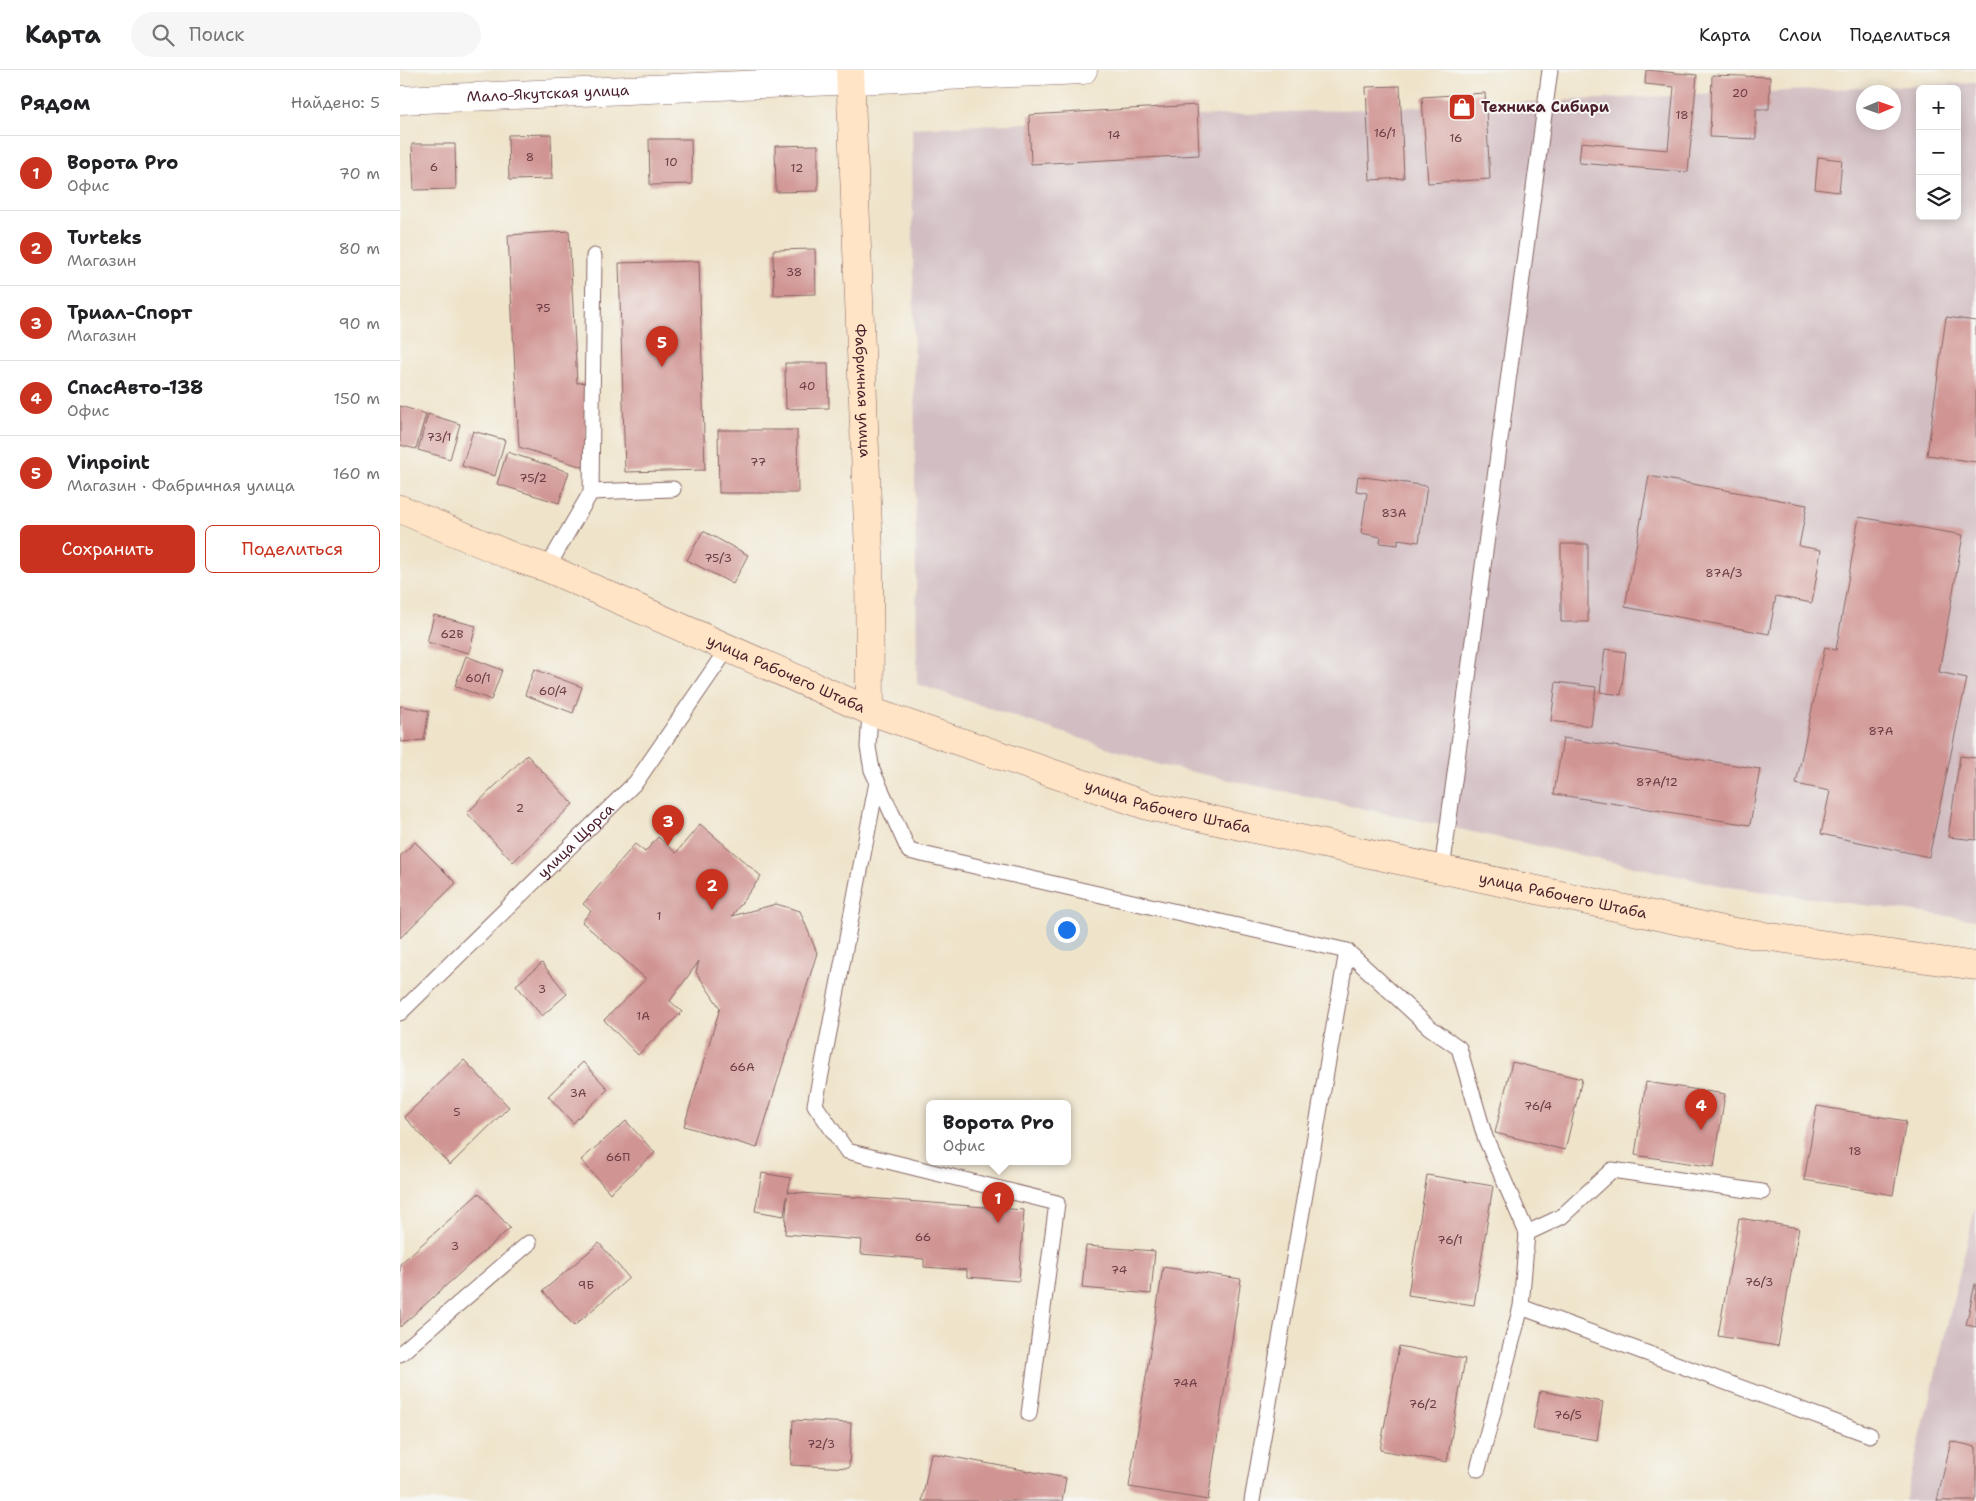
<!DOCTYPE html>
<html lang="ru">
<meta charset="utf-8">
<style>
body{margin:0;font-family:"Shantell Sans",sans-serif;background:#f6f6f6;color:#202124}
.controls{position:absolute;right:15px;top:15px;display:grid;overflow:hidden;border-radius:8px;box-shadow:0 2px 12px #0003}
.controls button{width:45px;height:45px;display:grid;place-items:center;padding:0;border:0;border-bottom:1px solid #e0e0e0;background:#fff;color:#202124;font:25px sans-serif}
.compass{position:absolute;left:1456px;top:15px;width:45px;height:45px;border-radius:50%;background:#fff;box-shadow:0 2px 12px #0003;rotate:88deg}
.you{position:absolute;left:666px;top:859px;width:18px;height:18px;margin:-12px;border:4px solid #fff;border-radius:50%;background:#1a73e8;box-shadow:0 0 0 8px #1a73e833}
.badge{display:grid;place-items:center;width:32px;height:32px;border-radius:50%;background:#c8321e;color:#fff;font-size:16px;font-weight:700}
.pin{position:absolute;translate:-50% -41px;filter:drop-shadow(0 1px 2px #0008)}
.pin::after{content:'';position:absolute;top:26px;width:18px;height:15px;background:inherit;clip-path:polygon(0 0,100% 0,50% 100%)}
.popup{position:absolute;left:526px;top:1030px;width:145px;height:65px;box-sizing:border-box;display:grid;place-content:center;border-radius:8px;background:#fff;filter:drop-shadow(0 1px 4px #0005);font-size:16px;white-space:nowrap;color:#757577}
.popup b{font-size:19px;color:#202124}
.popup::after{content:'';position:absolute;left:50%;top:100%;margin-left:-10px;border:10px solid transparent;border-top-color:#fff}
.list{margin:0;padding:0;list-style:none}
h2{display:flex;justify-content:space-between;align-items:center;height:65px;margin:0;padding:0 20px;font-size:21px}
h2 small{font-size:16px;font-weight:400;color:#757577}
.list li{display:grid;grid-template-columns:32px 1fr auto;gap:15px;align-items:center;box-sizing:border-box;height:75px;padding:0 20px;border-top:1px solid #e0e0e0}
.list b{display:block;font-size:19px;white-space:nowrap}
.list p{margin:0;font-size:16px;white-space:nowrap;color:#757577}
.list em{font-size:16px;font-style:normal;color:#757577}
.actions{display:flex;gap:10px;padding:15px 20px}
.actions a{flex:1;padding:11px 0;border:1px solid #c8321e;border-radius:8px;text-align:center;font-size:18px;color:#c8321e}
.actions .main{background:#c8321e;color:#fff}
.icon{flex:none;width:28px;height:28px;fill:none;stroke:currentColor;stroke-width:2;stroke-linecap:round;stroke-linejoin:round}
.map{position:relative;flex:none;width:1576px;height:1431px;overflow:hidden}
header{display:flex;align-items:center;gap:30px;box-sizing:border-box;height:70px;padding:0 25px;background:#fff;border-bottom:1px solid #e0e0e0}
header strong{font-size:24px}
nav{display:flex;gap:28px;margin-inline-start:auto;font-size:18px}
.search{width:350px;height:45px;background:#f6f6f6;display:flex;align-items:center;gap:12px;box-sizing:border-box;padding:0 18px;border-radius:28px;color:#757577;font-size:19px}
main{display:flex}
aside{flex:1;background:#fff}
.map>svg:first-child{display:block}
</style>
<header>
<strong>Карта</strong>
<div class="search"><svg class="icon" aria-label="search" viewBox="0 0 24 24"><circle cx="10" cy="10" r="6"/><path d="M15 15l6 6"/></svg>Поиск</div>
<nav><a>Карта</a><a>Слои</a><a>Поделиться</a></nav>
</header>
<main>
<aside>
<h2>Рядом<small>Найдено: 5</small></h2>
<ul class="list">
<li><span class="badge">1</span><div><b>Ворота Pro</b><p>Офис</p></div><em>70 m</em></li>
<li><span class="badge">2</span><div><b>Turteks</b><p>Магазин</p></div><em>80 m</em></li>
<li><span class="badge">3</span><div><b>Триал-Спорт</b><p>Магазин</p></div><em>90 m</em></li>
<li><span class="badge">4</span><div><b>СпасАвто-138</b><p>Офис</p></div><em>150 m</em></li>
<li><span class="badge">5</span><div><b>Vinpoint</b><p>Магазин · Фабричная улица</p></div><em>160 m</em></li>
</ul>
<div class="actions"><a class="main">Сохранить</a><a>Поделиться</a></div>
</aside>
<div class="map">
<svg width="1576" height="1431" viewBox="0 0 1576 1431">
<rect width="100%" height="100%" fill="#f6f6f2"/>
<filter id="ink" filterUnits="userSpaceOnUse"><feTurbulence type="fractalNoise" baseFrequency=".02" numOctaves="2"/><feDisplacementMap in="SourceGraphic" scale="10" xChannelSelector="R" yChannelSelector="G"/><feConvolveMatrix kernelMatrix="1 2 1 2 8 2 1 2 1" color-interpolation-filters="sRGB"/></filter>
<filter id="wash" filterUnits="userSpaceOnUse"><feTurbulence type="fractalNoise" baseFrequency=".0096" numOctaves="4" result="noise"/><feDisplacementMap in="SourceGraphic" scale="20" xChannelSelector="R" yChannelSelector="G"/><feGaussianBlur stdDeviation="1.12" result="paint"/><feColorMatrix in="noise" values="0 0 0 0 0 0 0 0 0 0 0 0 0 0 0 0 0 1.4 0 .05"/><feComposite in="paint" operator="in"/></filter>
<g filter="url(#wash)">
<rect width="100%" height="100%" fill="#efe4ca"/>
<path fill="#d2bec2" fill-rule="evenodd" d="M1576,13V850L1329,817L760,695L517,614L512,58ZM1520,19H1557V146H1520ZM1464,22H1494V52H1464Z
M1576,1135V1431H1505Z"/>
<g id="blocks">
<path fill="#d09493" d="M1246,0L1297,5L1288,102L1179,93L1181,72L1268,80L1274,17L1245,14Z
M1312,5L1370,7L1369,39H1356V69L1310,67Z
M1000,16L1004,108L970,110L966,17Z
M1085,23L1090,109L1028,113L1022,27Z
M797,35L799,85L631,94L629,45Z
M151,64L152,109L109,110L108,65Z
M249,69H291L292,114L250,115Z
M12,74H55L56,119L14,120Z
M418,75V121L376,122L375,76Z
M1418,87L1442,90L1439,122L1415,119Z
M169,161L177,313L187,312L186,398L119,377L108,165Z
M415,179L416,224L374,225L373,180Z
M299,191L305,400L225,402L219,193Z
M1546,247L1576,251V392L1527,385Z
M385,293H428L429,338L386,339Z
M0,336L26,344L16,379L0,375Z
M28,344L60,354L50,389L18,380Z
M318,360H397L398,423H319Z
M73,361L105,370L95,406L62,396Z
M107,382L169,402L159,433L97,414Z
M958,406L1027,416L1019,472L998,469V475L980,473L981,467L961,463L967,423L956,421Z
M1249,406L1407,435L1399,476L1421,480L1412,533L1376,526L1369,564L1225,537Z
M1459,447L1563,465L1539,602L1567,608L1529,787L1421,764L1430,721L1396,714L1425,577L1436,580Z
M303,461L348,485L333,514L287,490Z
M1161,474H1188V552H1161Z
M34,545L76,556L69,583L27,572Z
M1205,579L1226,582L1221,625L1200,622Z
M66,586L102,600L91,630L55,616Z
M134,599L182,617L173,643L125,625Z
M1156,612L1196,617L1191,656L1151,651Z
M0,636L29,641L24,670L0,672Z
M1163,668L1360,699L1350,755L1154,724Z
M127,685L173,734L113,792L67,743Z
M1560,686L1576,688V770L1548,767Z
M300,754L361,806L332,846L376,834L400,841L417,883L357,1078L284,1056L320,938L296,902L299,891L270,931L282,942L238,985L204,950L246,909L182,852L191,841L183,834L235,774L245,782L258,767L276,783Z
M15,772L56,813L0,868V786Z
M142,893L167,924L142,946L116,915Z
M64,990L109,1037L50,1095L4,1047Z
M183,992L208,1019L173,1053L148,1026Z
M1112,992L1182,1009L1165,1080L1095,1063Z
M1246,1012L1325,1024L1314,1097L1235,1085Z
M1417,1036L1506,1051L1493,1125L1404,1110Z
M226,1051L255,1083L210,1123L181,1090Z
M362,1103L391,1108L388,1122L624,1140L619,1211L567,1207V1200L524,1197V1189L461,1184L462,1170L385,1164L387,1126L384,1146L355,1141Z
M1027,1105L1093,1116L1074,1235L1008,1225Z
M79,1123L110,1158L0,1257V1194Z
M1339,1148L1399,1158L1378,1276L1318,1266Z
M199,1173L229,1208L174,1256L143,1221Z
M686,1176L755,1181L751,1224L682,1218Z
M763,1197L841,1209L808,1430L729,1417Z
M1575,1214H1576V1257L1566,1255Z
M999,1276L1065,1289L1047,1392L980,1380Z
M1140,1321L1203,1332L1197,1370L1133,1359Z
M393,1350L451,1353L449,1398L391,1395Z
M1551,1371L1576,1377V1431H1537Z
M531,1383L666,1408L662,1431H522Z"/>
</g>
</g>
<g filter="url(#ink)">
<use href="#blocks" fill-opacity="0" stroke="#846463" stroke-width="1"/>
<g fill="none" stroke-linecap="round" stroke-linejoin="round">
<g stroke="#846463" stroke-width="17">
<g id="lane">
<path d="M191,422L273,419"/>
<path d="M147,498L191,422L194,186"/>
<path d="M470,641L468,677L472,700L509,781L947,881L1029,957L1059,978L1085,1067L1127,1163L1121,1237L1078,1399"/>
<path d="M477,712L415,1035L447,1081L657,1133L629,1344"/>
<path d="M1042,800L1150,0"/>
<path id="s1" d="M0,943L236,712L328,578"/>
<path d="M1127,1163L1161,1147L1212,1100L1362,1122"/>
<path d="M1121,1237L1470,1365"/>
<path d="M0,1284L129,1173"/>
<path d="M852,1431L947,881"/>
</g>
</g>
<g stroke="#846463" stroke-width="29">
<g id="street">
<path id="s2" d="M0,30L683,0"/>
</g>
</g>
<g stroke="#846463" stroke-width="29">
<g id="secondary">
<path id="s3" d="M450,0L469,483L470,641"/>
<path id="s4" d="M0,439L116,488L147,498L470,641L748,736L1322,860L1576,896"/>
</g>
</g>
<use href="#lane" stroke="#fff" stroke-width="15"/>
<use href="#street" stroke="#fff" stroke-width="28"/>
<use href="#secondary" stroke="#ffe4c6" stroke-width="28"/>
</g>
</g>
<defs>
<g id="shop-square" transform="scale(1.4375)"><rect x="-9" y="-9" width="18" height="18" rx="4" fill="#c8321e" stroke="#f6f6f2"/><path d="M-5-2.5h2.3a2.7 3.5 0 0 1 5.4 0H5L5.5 6h-11ZM-1.5-2.5h3a1.5 2.3 0 0 0-3 0Z" fill="#fff"/></g>
</defs>
<g fill-rule="evenodd">
<use href="#shop-square" x="1062" y="37"/>
</g>
<g text-anchor="middle" stroke-width="4" stroke-linejoin="round" paint-order="stroke">
<g font-size="12" fill="#6c3c45">
<text x="1340" y="27">20</text>
<text x="1282" y="49">18</text>
<text x="985" y="67">16/1</text>
<text x="714" y="69">14</text>
<text x="1056" y="72">16</text>
<text x="130" y="91">8</text>
<text x="271" y="96">10</text>
<text x="34" y="101">6</text>
<text x="397" y="102">12</text>
<text x="394" y="206">38</text>
<text x="143" y="242">75</text>
<text x="407" y="320">40</text>
<text x="39" y="371">73/1</text>
<text x="358" y="396">77</text>
<text x="133" y="412">75/2</text>
<text x="994" y="447">83А</text>
<text x="318" y="492">75/3</text>
<text x="1324" y="507">87А/3</text>
<text x="52" y="568">62В</text>
<text x="78" y="612">60/1</text>
<text x="153" y="625">60/4</text>
<text x="1481" y="665">87А</text>
<text x="1257" y="716">87А/12</text>
<text x="120" y="742">2</text>
<text x="259" y="850">1</text>
<text x="142" y="923">3</text>
<text x="243" y="950">1А</text>
<text x="342" y="1001">66А</text>
<text x="178" y="1027">3А</text>
<text x="1138" y="1040">76/4</text>
<text x="57" y="1046">5</text>
<text x="1455" y="1085">18</text>
<text x="218" y="1091">66П</text>
<text x="523" y="1171">66</text>
<text x="1050" y="1174">76/1</text>
<text x="55" y="1180">3</text>
<text x="719" y="1204">74</text>
<text x="1359" y="1216">76/3</text>
<text x="186" y="1219">9Б</text>
<text x="785" y="1317">74А</text>
<text x="1023" y="1338">76/2</text>
<text x="1168" y="1349">76/5</text>
<text x="421" y="1378">72/3</text>
</g>
<g font-size="15" fill="#4a1f2b" stroke="#f6f6f2">
<text dy="5" stroke="none"><textPath href="#s2" startOffset="148">Мало-Якутская улица</textPath></text>
<text dy="5" stroke="none"><textPath href="#s3" startOffset="321">Фабричная улица</textPath></text>
<text dy="5" stroke="none"><textPath href="#s4" startOffset="420">улица Рабочего Штаба</textPath></text>
<text dy="5" stroke="none"><textPath href="#s4" startOffset="825">улица Рабочего Штаба</textPath></text>
<text dy="5" stroke="none"><textPath href="#s1" startOffset="246">улица Щорса</textPath></text>
<text dy="5" stroke="none"><textPath href="#s4" startOffset="1230">улица Рабочего Штаба</textPath></text>
</g>
<g font-size="15" font-weight="bold" fill="#4a1f2b" stroke="#f6f6f2" text-anchor="start">
<text x="1081" y="42">Техника Сибири</text>
</g>
</g>
</svg>
<div class="controls">
<button>+</button>
<button>−</button>
<button><svg class="icon" aria-label="layers" viewBox="0 0 24 24"><path d="M12 4l9 5-9 5-9-5zM3 14l9 5 9-5"/></svg></button>
</div>
<svg class="compass" viewBox="-18 -18 36 36"><path d="M0-13l5 13h-10z" fill="#e53935"/><path d="M0 13l5-13h-10z" fill="#757577"/></svg>
<div class="you"></div>
<div class="pin badge" style="left:598px;top:1153px">1</div>
<div class="popup"><b>Ворота Pro</b>Офис</div>
<div class="pin badge" style="left:312px;top:840px">2</div>
<div class="pin badge" style="left:268px;top:776px">3</div>
<div class="pin badge" style="left:1301px;top:1060px">4</div>
<div class="pin badge" style="left:262px;top:297px">5</div>
</div>
</main>
